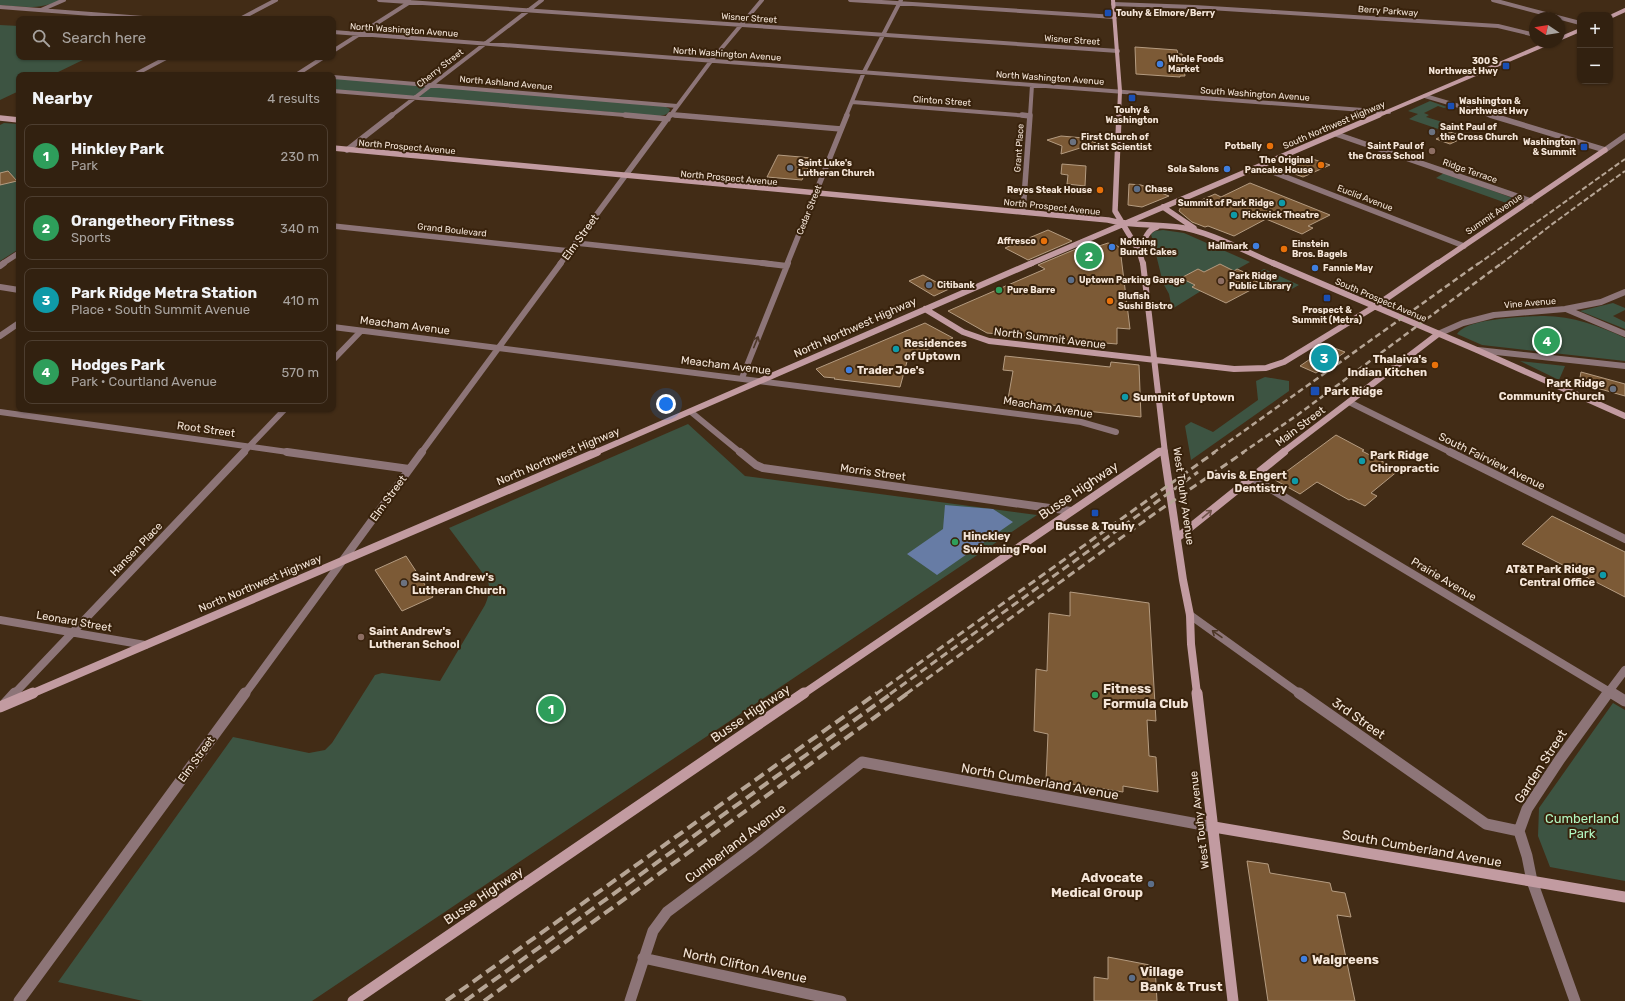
<!DOCTYPE html>
<meta charset="utf-8">
<style>
body{margin:0;font-family:Rubik,sans-serif;background:#3a2919;color:#f1f3f6}
.controls{position:absolute;right:12px;top:12px;display:grid;overflow:hidden;border-radius:8px;box-shadow:0 1px 3px #0004}
.controls button{width:36px;height:36px;display:grid;place-items:center;padding:0;border:0;border-bottom:1px solid #4d3e30;background:#322110;color:#f1f3f6;font:20px sans-serif}
.compass{position:absolute;left:1529px;top:12px;width:36px;height:36px;border-radius:50%;background:#322110;box-shadow:0 1px 3px #0004;rotate:282deg}
.you{position:absolute;left:666px;top:404px;width:14px;height:14px;margin:-10px;border:3px solid #fff;border-radius:50%;background:#1a73e8;box-shadow:0 0 0 6px #1a73e833}
.badge{display:grid;place-items:center;width:26px;height:26px;border-radius:50%;background:#d93025;color:#fff;font-size:13px;font-weight:700}
.pin{position:absolute;translate:-50% -50%;border:2px solid #fff;box-shadow:0 1px 4px #0006}
.list{margin:0;padding:0;list-style:none}
h2{display:flex;justify-content:space-between;align-items:center;height:52px;margin:0;padding:0 16px;font-size:17px}
h2 small{font-size:13px;font-weight:400;color:#a8a39f}
.list li{display:grid;grid-template-columns:26px 1fr auto;gap:12px;align-items:center;box-sizing:border-box;height:64px;margin:0 8px 8px;padding:0 8px;border:1px solid #4d3e30;border-radius:8px}
.list b{display:block;font-size:15px;white-space:nowrap}
.list p{margin:0;font-size:13px;white-space:nowrap;color:#a8a39f}
.list em{font-size:13px;font-style:normal;color:#a8a39f}
.icon{flex:none;width:22px;height:22px;fill:none;stroke:currentColor;stroke-width:2;stroke-linecap:round;stroke-linejoin:round}
.map{position:relative;flex:none;width:1625px;height:1001px;overflow:hidden}
.search{position:absolute;background:#322110;box-shadow:0 1px 3px #0004;left:16px;top:16px;width:320px;height:44px;display:flex;align-items:center;gap:10px;box-sizing:border-box;padding:0 14px;border-radius:8px;color:#a8a39f;font-size:15px}
.panel{position:absolute;background:#322110;box-shadow:0 1px 3px #0004;left:16px;top:72px;width:320px;height:340px;border-radius:8px}
.map>svg:first-child{display:block}
</style>
<div class="map">
<svg width="1625" height="1001" viewBox="0 0 1625 1001">
<rect width="100%" height="100%" fill="#422c16"/>
<path fill="#3d5442" d="M0,0H62C38,10 25,7 0,5Z
M0,25L19,26V57H89L52,75H19V91L0,100Z
M333,78L664,106L670,109C669,114 665,115 660,116L333,90Z
M1430,101L1447,107L1444,108L1438,106L1424,113L1429,115L1426,117L1459,127L1447,132L1409,119L1418,114L1408,111Z
M4,123L19,124V249L0,261V125Z
M1444,173L1518,200L1509,204L1436,178Z
M1163,230L1184,233L1250,262L1234,271L1220,264L1204,272L1198,269L1181,278L1195,285L1192,287L1201,291L1172,309L1169,294L1163,283L1151,234L1155,231Z
M1264,269L1299,285L1290,290L1283,291L1251,275Z
M1613,303L1625,308V310L1613,316L1625,322V329L1580,311Z
M1540,316C1570,315 1598,325 1625,338V361L1482,345L1457,334C1467,318 1522,317 1540,316Z
M1520,361L1565,366L1559,380Z
M1265,377L1289,381V391L1191,460L1185,426L1191,422L1213,432L1258,400L1256,381Z
M688,424L745,476L1037,515L312,1001H143L58,982L233,737L309,753L325,750L332,743L375,675L382,673L440,681L485,605C489,595 491,589 487,579L449,528Z
M1613,703L1625,710V881L1550,867L1538,836L1539,808Z"/>
<path fill="#677ca5" d="M945,505L993,509L1013,522L937,575L907,554L943,529Z"/>
<path fill="#7c5a36" stroke="#b59c81" d="M1135,47L1177,50L1178,54H1182L1185,76H1180V77L1136,74Z
M1450,132L1465,137L1450,144L1436,139Z
M1061,136L1084,138L1096,143L1061,154L1062,146L1047,140Z
M778,155L812,158L802,180L767,177Z
M1307,157L1330,165L1303,177L1281,169Z
M1062,164L1086,166L1085,186L1067,184L1068,175L1061,174Z
M8,171L17,181L0,185V173Z
M1250,183L1330,215L1308,226L1313,228L1302,234L1266,219L1234,236L1208,226L1205,227L1192,222L1179,211L1182,204L1184,203L1190,205L1215,194L1221,197Z
M1129,184L1141,185L1169,196L1142,207L1128,205Z
M1048,230L1072,241L1028,260L1005,248Z
M1108,243L1116,245L1120,248L1130,329L1117,328V344L987,333L948,311L1045,269L1038,265L1083,246L1090,249Z
M1220,264L1234,271L1237,269L1251,275L1247,277L1262,284L1226,303L1192,287L1195,285L1181,278L1198,269L1204,272Z
M923,275L949,289L934,296L909,281Z
M925,323L953,338L908,358L900,387L834,379L835,378L824,377L816,369Z
M1329,346L1345,352L1316,373L1300,366Z
M1005,356L1110,367L1111,362L1139,365L1141,417L1059,408V406L1008,399L1013,371L1003,370Z
M1581,372L1625,384V396L1579,383Z
M1336,435L1364,450L1362,451L1399,470L1371,493L1377,496L1365,506L1351,499L1349,500L1317,482L1300,494L1275,480Z
M1552,516L1625,552V597L1522,544Z
M406,556L433,597L402,611L375,570Z
M1070,592L1149,603L1156,721L1147,720L1149,756L1156,757L1158,792L1123,786V792L1046,780L1048,734L1034,731L1036,669L1047,671L1049,613L1070,616Z
M1247,861L1268,864L1270,873L1330,883L1332,891L1345,893L1351,917L1337,915L1355,1001H1268Z
M1108,957L1155,966L1157,1001H1094V977L1108,979Z"/>
<g fill="none" stroke-linecap="round" stroke-linejoin="round">
<path stroke="#8d7578" stroke-width="4" d="M379,0L1118,51
M850,0L1115,17
M1493,0L1580,23
M1113,4L1194,7L1498,26L1535,35
M0,7L156,19
M41,10L64,0
M240,19L276,0
M333,32L1389,112
M333,51L410,2
M298,74L313,75
M134,75L168,57
M296,75L324,57
M333,77L677,106
M333,91L637,116
M1425,96L1493,116
M852,102L1030,116
M670,115L687,116
M391,116L542,0
M670,116L711,61L762,0
M846,116L864,72L901,0
M1030,116L1032,85"/>
<path stroke="#8d7578" stroke-width="5.5" d="M625,115L668,119
M675,115L841,129
M1022,115L1030,116
M1490,115L1605,150L1625,136
M1336,134L1531,201
M347,150L392,115
M1260,167L1464,246
M1023,212L1030,115
M333,226L570,251
M576,243L771,264
M2,264L19,253
M560,264L670,115
M787,264L847,115"/>
<path stroke="#8d7578" stroke-width="6" d="M762,263L787,266
M0,266L4,263
M0,287L19,290
M1566,309L1625,334
M333,327L1081,422L1116,432
M1438,334L1463,323L1494,315L1565,309L1601,302L1625,292
M0,336L19,323
M1478,350L1625,366
M333,360L361,331
M742,378L788,263
M1349,402L1452,453
M0,412L295,453
M691,412L741,453
M243,453L285,409
M421,453L561,263"/>
<path stroke="#8d7578" stroke-width="8" d="M287,452L409,469
M740,452L756,465L763,468L1071,511
M1450,452L1625,539
M1251,477L1613,694
M1190,615L1300,694
M0,620L145,645
M14,694L244,452
M245,694L422,452
M1607,694L1625,670"/>
<path stroke="#8d7578" stroke-width="11" d="M1299,693L1486,824L1519,831
M1612,693L1625,701
M5,704L15,693
M643,958L841,1001
M19,1001L245,693
M630,1001L653,931L667,912L754,847L862,762L1214,827
M1575,1001L1532,881L1527,856L1519,831L1527,809L1560,759L1608,693"/>
<path stroke="#c29ba1" stroke-width="4" d="M1113,0L1120,91L1119,116
M1610,17L1625,10
M1559,39L1580,30
M1377,116L1551,42"/>
<path stroke="#c29ba1" stroke-width="5.5" d="M1119,115L1115,211L1139,251L1143,264
M0,118L19,120
M333,148L1108,220C1131,226 1154,224 1178,227C1209,231 1246,252 1275,264
M1163,207L1194,228
M1140,255C1144,244 1144,231 1157,227
M1030,264L1379,115
M1437,264L1605,150"/>
<path stroke="#c29ba1" stroke-width="6" d="M1143,263L1165,453
M1273,263L1477,350L1625,416
M925,309L963,332L989,341L1234,369L1266,368L1284,362L1374,307L1438,263
M594,453L1032,263
M1158,453L1164,449
M1282,453L1438,334"/>
<path stroke="#c29ba1" stroke-width="8" d="M1164,452L1183,580L1190,615L1191,644L1197,694
M1177,538L1284,452
M31,694L597,452
M803,694L1159,452"/>
<path stroke="#c29ba1" stroke-width="11" d="M1197,693L1233,1001
M0,707L33,693
M1214,827L1625,897
M353,1001L804,693"/>
<path stroke="#b6a595" stroke-width="2" stroke-dasharray="5.5 2.5" stroke-linecap="butt" d="M1478,264L1625,159
M1501,264L1551,225L1625,171"/>
<path stroke="#b6a595" stroke-width="2.5" stroke-dasharray="6 3.5" stroke-linecap="butt" d="M1213,453L1479,263
M1242,453L1296,416L1502,263"/>
<path stroke="#b6a595" stroke-width="3" stroke-dasharray="8 4.5" stroke-linecap="butt" d="M876,694L1215,452
M890,694L1198,472
M906,694L1154,514L1244,452"/>
<path stroke="#b6a595" stroke-width="4" stroke-dasharray="11 5.5" stroke-linecap="butt" d="M446,1001L877,693
M465,1001L892,693
M484,1001L908,693"/>
</g>
<defs><path id="oneway-shaft" d="M-6 0H5M1.5-3L5.5 0L1.5 3" fill="none" stroke-width="1.6" stroke-linecap="round" stroke-linejoin="round"/></defs>
<g stroke="#4d3727">
<use href="#oneway-shaft" transform="translate(756 342) rotate(-68)"/>
<use href="#oneway-shaft" transform="translate(1217 634) rotate(-145)"/>
</g>
<use stroke="#6f5248" href="#oneway-shaft" transform="translate(1207 514) rotate(-40)"/>
<g fill="#1a4fb4" stroke="#38220c" stroke-width="1.5">
<rect x="1104" y="9" width="8" height="8" rx="2"/>
<rect x="1502" y="62" width="8" height="8" rx="2"/>
<rect x="1128" y="94" width="8" height="8" rx="2"/>
<rect x="1447" y="102" width="8" height="8" rx="2"/>
<rect x="1580" y="143" width="8" height="8" rx="2"/>
<rect x="1323" y="294" width="8" height="8" rx="2"/>
<rect x="1310" y="386" width="10" height="10" rx="2"/>
<rect x="1091" y="509" width="8" height="8" rx="2"/>
</g>
<g fill="#3f7fe0" stroke="#38220c" stroke-width="1.5">
<circle cx="1160" cy="64" r="4"/>
<circle cx="1227" cy="169" r="4"/>
<circle cx="1256" cy="246" r="4"/>
<circle cx="1112" cy="247" r="4"/>
<circle cx="1315" cy="268" r="4"/>
<circle cx="849" cy="370" r="4"/>
<circle cx="1304" cy="959" r="4"/>
</g>
<g fill="#6b7280" stroke="#38220c" stroke-width="1.5">
<circle cx="1432" cy="132" r="4"/>
<circle cx="1073" cy="142" r="4"/>
<circle cx="790" cy="168" r="4"/>
<circle cx="1613" cy="389" r="4"/>
<circle cx="404" cy="583" r="4"/>
</g>
<g fill="#e8710a" stroke="#38220c" stroke-width="1.5">
<circle cx="1270" cy="146" r="4"/>
<circle cx="1321" cy="165" r="4"/>
<circle cx="1100" cy="190" r="4"/>
<circle cx="1044" cy="241" r="4"/>
<circle cx="1284" cy="249" r="4"/>
<circle cx="1110" cy="301" r="4"/>
<circle cx="1435" cy="365" r="4"/>
</g>
<g fill="#8d6e63" stroke="#38220c" stroke-width="1.5">
<circle cx="1432" cy="151" r="4"/>
<circle cx="1221" cy="281" r="4"/>
<circle cx="361" cy="637" r="4"/>
</g>
<g fill="#5c6f8a" stroke="#38220c" stroke-width="1.5">
<circle cx="1137" cy="189" r="4"/>
<circle cx="1071" cy="280" r="4"/>
<circle cx="929" cy="285" r="4"/>
<circle cx="1151" cy="884" r="4"/>
<circle cx="1132" cy="978" r="4"/>
</g>
<g fill="#0f9aa8" stroke="#38220c" stroke-width="1.5">
<circle cx="1282" cy="203" r="4"/>
<circle cx="1234" cy="215" r="4"/>
<circle cx="896" cy="349" r="4"/>
<circle cx="1125" cy="397" r="4"/>
<circle cx="1362" cy="461" r="4"/>
<circle cx="1295" cy="481" r="4"/>
<circle cx="1603" cy="575" r="4"/>
</g>
<g fill="#2e9e5b" stroke="#38220c" stroke-width="1.5">
<circle cx="999" cy="290" r="4"/>
<circle cx="955" cy="542" r="4"/>
<circle cx="1095" cy="695" r="4"/>
</g>
<g text-anchor="middle" stroke-width="4" stroke-linejoin="round" paint-order="stroke">
<g font-size="9" fill="#f4e5d8" stroke="#38220c">
<text transform="translate(1388 11) rotate(4)" y="3">Berry Parkway</text>
<text transform="translate(749 18) rotate(4)" y="3">Wisner Street</text>
<text transform="translate(404 30) rotate(4)" y="3">North Washington Avenue</text>
<text transform="translate(1072 40) rotate(4)" y="3">Wisner Street</text>
<text transform="translate(727 54) rotate(4)" y="3">North Washington Avenue</text>
<text transform="translate(440 68) rotate(-38)" y="3">Cherry Street</text>
<text transform="translate(1050 78) rotate(4)" y="3">North Washington Avenue</text>
<text transform="translate(506 83) rotate(5)" y="3">North Ashland Avenue</text>
<text transform="translate(1255 94) rotate(4)" y="3">South Washington Avenue</text>
<text transform="translate(942 101) rotate(4)" y="3">Clinton Street</text>
<text transform="translate(1334 125) rotate(-23)" y="3">South Northwest Highway</text>
<text transform="translate(407 147) rotate(5)" y="3">North Prospect Avenue</text>
<text transform="translate(1019 148) rotate(-86)" y="3">Grant Place</text>
<text transform="translate(1470 171) rotate(19)" y="3">Ridge Terrace</text>
<text transform="translate(729 178) rotate(5)" y="3">North Prospect Avenue</text>
<text transform="translate(1365 198) rotate(21)" y="3">Euclid Avenue</text>
<text transform="translate(1052 207) rotate(6)" y="3">North Prospect Avenue</text>
<text transform="translate(809 210) rotate(-68)" y="3">Cedar Street</text>
<text transform="translate(1494 214) rotate(-34)" y="3">Summit Avenue</text>
<text transform="translate(452 230) rotate(6)" y="3">Grand Boulevard</text>
<text transform="translate(1381 300) rotate(23)" y="3">South Prospect Avenue</text>
<text transform="translate(1530 303) rotate(-5)" y="3">Vine Avenue</text>
</g>
<g font-size="9" font-weight="bold" fill="#f4e5d8" stroke="#38220c" text-anchor="start">
<text x="1116" y="16">Touhy &amp; Elmore/Berry</text>
<text x="1168" y="62">Whole Foods<tspan x="1168" dy="10">Market</tspan></text>
<text x="1498" y="64" text-anchor="end">300 S<tspan x="1498" dy="10">Northwest Hwy</tspan></text>
<text x="1459" y="104">Washington &amp;<tspan x="1459" dy="10">Northwest Hwy</tspan></text>
<text x="1132" y="113" text-anchor="middle">Touhy &amp;<tspan x="1132" dy="10">Washington</tspan></text>
<text x="1440" y="130">Saint Paul of<tspan x="1440" dy="10">the Cross Church</tspan></text>
<text x="1081" y="140">First Church of<tspan x="1081" dy="10">Christ Scientist</tspan></text>
<text x="1576" y="145" text-anchor="end">Washington<tspan x="1576" dy="10">&amp; Summit</tspan></text>
<text x="1262" y="149" text-anchor="end">Potbelly</text>
<text x="1424" y="149" text-anchor="end">Saint Paul of<tspan x="1424" dy="10">the Cross School</tspan></text>
<text x="1313" y="163" text-anchor="end">The Original<tspan x="1313" dy="10">Pancake House</tspan></text>
<text x="798" y="166">Saint Luke's<tspan x="798" dy="10">Lutheran Church</tspan></text>
<text x="1219" y="172" text-anchor="end">Sola Salons</text>
<text x="1145" y="192">Chase</text>
<text x="1092" y="193" text-anchor="end">Reyes Steak House</text>
<text x="1274" y="206" text-anchor="end">Summit of Park Ridge</text>
<text x="1242" y="218">Pickwick Theatre</text>
<text x="1036" y="244" text-anchor="end">Affresco</text>
<text x="1120" y="245">Nothing<tspan x="1120" dy="10">Bundt Cakes</tspan></text>
<text x="1292" y="247">Einstein<tspan x="1292" dy="10">Bros. Bagels</tspan></text>
<text x="1248" y="249" text-anchor="end">Hallmark</text>
<text x="1323" y="271">Fannie May</text>
<text x="1229" y="279">Park Ridge<tspan x="1229" dy="10">Public Library</tspan></text>
<text x="1079" y="283">Uptown Parking Garage</text>
<text x="937" y="288">Citibank</text>
<text x="1007" y="293">Pure Barre</text>
<text x="1118" y="299">Blufish<tspan x="1118" dy="10">Sushi Bistro</tspan></text>
<text x="1327" y="313" text-anchor="middle">Prospect &amp;<tspan x="1327" dy="10">Summit (Metra)</tspan></text>
</g>
<g font-size="11" fill="#f4e5d8" stroke="#38220c">
<text transform="translate(580 237) rotate(-54)" y="4">Elm Street</text>
<text transform="translate(405 325) rotate(7)" y="4">Meacham Avenue</text>
<text transform="translate(855 327) rotate(-24)" y="4">North Northwest Highway</text>
<text transform="translate(1050 338) rotate(7)" y="4">North Summit Avenue</text>
<text transform="translate(726 365) rotate(7)" y="4">Meacham Avenue</text>
<text transform="translate(1048 407) rotate(9)" y="4">Meacham Avenue</text>
<text transform="translate(1300 426) rotate(-37)" y="4">Main Street</text>
<text transform="translate(206 429) rotate(8)" y="4">Root Street</text>
<text transform="translate(558 456) rotate(-23)" y="4">North Northwest Highway</text>
<text transform="translate(1492 461) rotate(26)" y="4">South Fairview Avenue</text>
<text transform="translate(873 472) rotate(8)" y="4">Morris Street</text>
<text transform="translate(1184 496) rotate(82)" y="4">West Touhy Avenue</text>
<text transform="translate(388 498) rotate(-54)" y="4">Elm Street</text>
<text transform="translate(136 549) rotate(-46)" y="4">Hansen Place</text>
<text transform="translate(1444 579) rotate(31)" y="4">Prairie Avenue</text>
<text transform="translate(260 583) rotate(-23)" y="4">North Northwest Highway</text>
<text transform="translate(74 621) rotate(10)" y="4">Leonard Street</text>
<text transform="translate(196 759) rotate(-54)" y="4">Elm Street</text>
<text transform="translate(1199 820) rotate(-97)" y="4">West Touhy Avenue</text>
</g>
<g font-size="11" font-weight="bold" fill="#f4e5d8" stroke="#38220c" text-anchor="start">
<text x="904" y="347">Residences<tspan x="904" dy="13">of Uptown</tspan></text>
<text x="1427" y="363" text-anchor="end">Thalaiva's<tspan x="1427" dy="13">Indian Kitchen</tspan></text>
<text x="857" y="374">Trader Joe's</text>
<text x="1605" y="387" text-anchor="end">Park Ridge<tspan x="1605" dy="13">Community Church</tspan></text>
<text x="1324" y="395">Park Ridge</text>
<text x="1133" y="401">Summit of Uptown</text>
<text x="1370" y="459">Park Ridge<tspan x="1370" dy="13">Chiropractic</tspan></text>
<text x="1287" y="479" text-anchor="end">Davis &amp; Engert<tspan x="1287" dy="13">Dentistry</tspan></text>
<text x="1095" y="530" text-anchor="middle">Busse &amp; Touhy</text>
<text x="963" y="540">Hinckley<tspan x="963" dy="13">Swimming Pool</tspan></text>
<text x="1595" y="573" text-anchor="end">AT&amp;T Park Ridge<tspan x="1595" dy="13">Central Office</tspan></text>
<text x="412" y="581">Saint Andrew's<tspan x="412" dy="13">Lutheran Church</tspan></text>
<text x="369" y="635">Saint Andrew's<tspan x="369" dy="13">Lutheran School</tspan></text>
</g>
<g font-size="13" fill="#f4e5d8" stroke="#38220c">
<text transform="translate(1078 490) rotate(-34)" y="5">Busse Highway</text>
<text transform="translate(750 713) rotate(-34)" y="5">Busse Highway</text>
<text transform="translate(1359 718) rotate(35)" y="5">3rd Street</text>
<text transform="translate(1540 766) rotate(-57)" y="5">Garden Street</text>
<text transform="translate(1040 781) rotate(10)" y="5">North Cumberland Avenue</text>
<text transform="translate(735 843) rotate(-37)" y="5">Cumberland Avenue</text>
<text transform="translate(1422 848) rotate(10)" y="5">South Cumberland Avenue</text>
<text transform="translate(483 895) rotate(-34)" y="5">Busse Highway</text>
<text transform="translate(745 965) rotate(12)" y="5">North Clifton Avenue</text>
</g>
<g font-size="13" font-weight="bold" fill="#f4e5d8" stroke="#38220c" text-anchor="start">
<text x="1103" y="693">Fitness<tspan x="1103" dy="15">Formula Club</tspan></text>
<text x="1143" y="882" text-anchor="end">Advocate<tspan x="1143" dy="15">Medical Group</tspan></text>
<text x="1312" y="964">Walgreens</text>
<text x="1140" y="976">Village<tspan x="1140" dy="15">Bank &amp; Trust</tspan></text>
</g>
<g font-size="13" fill="#b1f5c0" stroke="#38220c">
<text x="1582" y="823">Cumberland<tspan x="1582" dy="15">Park</tspan></text>
</g>
</g>
</svg>
<div class="controls">
<button>+</button>
<button>−</button>
</div>
<svg class="compass" viewBox="-18 -18 36 36"><path d="M0-13l5 13h-10z" fill="#e53935"/><path d="M0 13l5-13h-10z" fill="#a8a39f"/></svg>
<div class="you"></div>
<div class="pin badge" style="left:551px;top:709px;background:#2e9e5b">1</div>
<div class="pin badge" style="left:1089px;top:256px;background:#2e9e5b">2</div>
<div class="pin badge" style="left:1324px;top:358px;background:#0f9aa8">3</div>
<div class="pin badge" style="left:1547px;top:341px;background:#2e9e5b">4</div>
<div class="search"><svg class="icon" aria-label="search" viewBox="0 0 24 24"><circle cx="10" cy="10" r="6"/><path d="M15 15l6 6"/></svg>Search here</div>
<section class="panel">
<h2>Nearby<small>4 results</small></h2>
<ul class="list">
<li><span class="badge" style="background:#2e9e5b">1</span><div><b>Hinkley Park</b><p>Park</p></div><em>230 m</em></li>
<li><span class="badge" style="background:#2e9e5b">2</span><div><b>Orangetheory Fitness</b><p>Sports</p></div><em>340 m</em></li>
<li><span class="badge" style="background:#0f9aa8">3</span><div><b>Park Ridge Metra Station</b><p>Place · South Summit Avenue</p></div><em>410 m</em></li>
<li><span class="badge" style="background:#2e9e5b">4</span><div><b>Hodges Park</b><p>Park · Courtland Avenue</p></div><em>570 m</em></li>
</ul>
</section>
</div>
